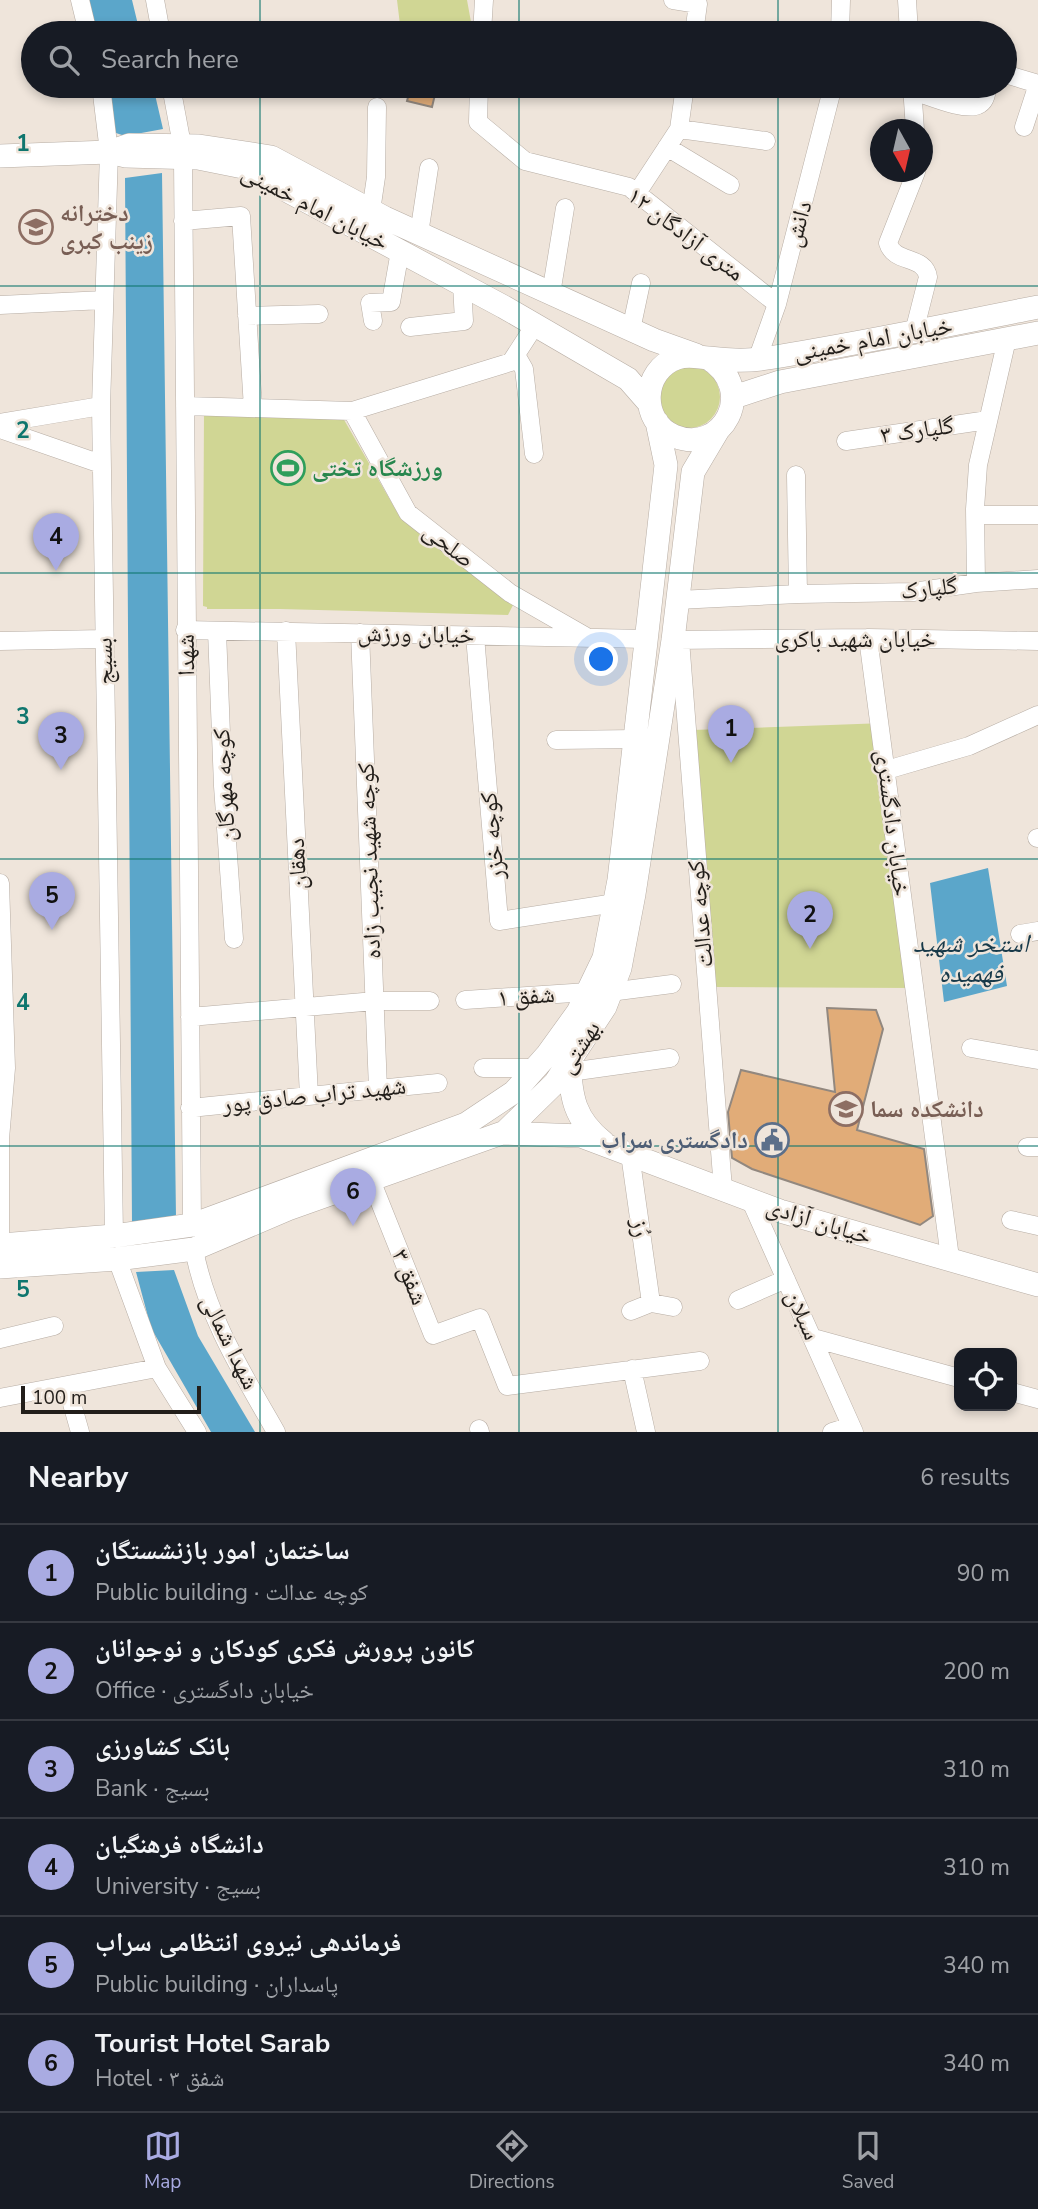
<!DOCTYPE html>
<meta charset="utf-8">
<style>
body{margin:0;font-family:"Nunito Sans","Noto Naskh Arabic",sans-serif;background:#242831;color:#f1f3f6}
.controls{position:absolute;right:21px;bottom:21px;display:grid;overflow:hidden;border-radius:14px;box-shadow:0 4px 10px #0003}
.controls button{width:63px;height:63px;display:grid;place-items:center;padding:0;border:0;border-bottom:2px solid #363941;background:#171b24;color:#f1f3f6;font:35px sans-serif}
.compass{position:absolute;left:870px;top:119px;width:63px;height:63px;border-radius:50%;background:#171b24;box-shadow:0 4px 10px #0003;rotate:172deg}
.scale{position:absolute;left:21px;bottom:18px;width:180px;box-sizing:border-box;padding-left:7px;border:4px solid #221e1a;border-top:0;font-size:19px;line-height:24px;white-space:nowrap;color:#221e1a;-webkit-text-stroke:5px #efe5db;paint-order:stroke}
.you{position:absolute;left:602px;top:660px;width:24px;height:24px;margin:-18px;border:5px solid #fff;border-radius:50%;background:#1a73e8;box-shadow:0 0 0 10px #1a73e833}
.badge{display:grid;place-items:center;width:46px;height:46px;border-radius:50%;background:#a9abe2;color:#111;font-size:23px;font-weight:700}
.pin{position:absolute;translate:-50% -58px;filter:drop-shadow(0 2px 4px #0008)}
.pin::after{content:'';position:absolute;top:37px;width:24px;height:21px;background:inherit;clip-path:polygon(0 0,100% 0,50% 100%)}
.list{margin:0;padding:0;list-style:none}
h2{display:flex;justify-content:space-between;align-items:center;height:91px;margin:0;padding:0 28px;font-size:30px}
h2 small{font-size:23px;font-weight:400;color:#9ea1a6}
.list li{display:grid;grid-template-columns:46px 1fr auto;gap:21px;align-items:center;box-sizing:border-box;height:98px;padding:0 28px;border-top:2px solid #363941}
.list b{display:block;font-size:26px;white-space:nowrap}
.list p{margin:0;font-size:23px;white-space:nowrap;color:#9ea1a6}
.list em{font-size:23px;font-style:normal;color:#9ea1a6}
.icon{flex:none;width:38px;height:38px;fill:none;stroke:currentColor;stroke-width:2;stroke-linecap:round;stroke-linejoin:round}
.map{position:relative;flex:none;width:1038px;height:1432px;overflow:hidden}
.search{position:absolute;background:#171b24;box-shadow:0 4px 10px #0003;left:21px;right:21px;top:21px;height:77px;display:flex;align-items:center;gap:18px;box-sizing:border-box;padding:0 24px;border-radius:38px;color:#9ea1a6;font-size:26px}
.sheet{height:679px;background:#171b24}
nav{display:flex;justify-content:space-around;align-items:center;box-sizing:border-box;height:98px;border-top:2px solid #363941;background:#171b24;font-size:19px;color:#9ea1a6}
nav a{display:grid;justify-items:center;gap:4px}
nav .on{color:#a9abe2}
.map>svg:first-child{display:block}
</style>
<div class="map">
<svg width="1038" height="1432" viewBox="0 0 1038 1432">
<rect width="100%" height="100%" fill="#efe5db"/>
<path fill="#d0d694" d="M397,0H467L473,33H401Z
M658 397a31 31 0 1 1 62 0a31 31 0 1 1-62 0Z
M204,412L343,418L401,519L514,603L508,615L280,609H207V607L203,606Z
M885,723L913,988L714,987L693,730Z"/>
<path fill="#5ba6ca" d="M85,0H132L140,33H92Z
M102,86H153L163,129L125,136L110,131Z
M162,173L176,1217L132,1223L125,178Z
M988,868L1007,986L944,1002L930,883Z
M174,1270L198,1336L255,1432H211L151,1328L136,1272Z"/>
<path fill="#e1ac78" stroke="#92887f" stroke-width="2" d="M411,86H437L432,107L407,101Z
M827,1008L876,1010L883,1029L857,1130L924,1149L933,1216L920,1225L752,1169L732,1158L728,1112L741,1070L835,1092Z"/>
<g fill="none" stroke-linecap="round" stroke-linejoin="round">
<g stroke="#b7ada4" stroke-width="19">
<path id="minor" d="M80,0L88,33
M155,0L161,33
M673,0L698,4L694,33
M907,0L909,33
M482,33L484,0
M840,33L841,0
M1005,74L1038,84
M101,86L109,152L101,406L114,1236
M171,86L182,145L183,159L192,1225
M479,86L478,122L525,161L629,187L777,304
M912,86L915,130
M913,91C927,95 965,112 978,105C986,102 986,93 988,86
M1024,127L1038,84
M679,129L766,141
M667,147L730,185
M637,193L679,129L685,86
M371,211L376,177L377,107
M183,221L241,216L253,408
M419,234L429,168
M551,294L565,208
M0,305L104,300
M247,316L319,314
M373,321L370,303L391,302L400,251
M410,327L464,321L462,284
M631,330L641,283
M914,332L928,277C925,255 894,264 888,243L916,172
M516,355L524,369L534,454
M757,360L777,304L833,86
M185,406L352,411L511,362L535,325
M352,411L408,513L510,593L585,636
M0,423L101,406
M0,429L101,464
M846,441L988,420
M796,475L798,594
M975,515H1038
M976,583L975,509L978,465L1007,339
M678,600L798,594L913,592L976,583L1038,579
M185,630L647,639
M217,631L223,786L234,939
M286,631L309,1096
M360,633L378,1089
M475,636L499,921L615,903
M868,638L950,1258
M673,640L868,638L1038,641
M680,640L723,1189
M0,641L104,639
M556,740L636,739
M890,769L969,746L1038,715
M1037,838H1038
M0,883L6,1068L0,1139
M1020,934L1038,931
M610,992L672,984
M465,1000L588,992
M190,1017L375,1001H430
M971,1048L1038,1060
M483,1068H535
M570,1072L670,1058
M190,1108L438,1083
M1027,1147H1038
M630,1154L651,1303
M371,1180L433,1335L480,1318L507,1386L700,1361
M750,1199L854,1432
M1011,1220L1038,1226
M0,1245V1139
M194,1249C206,1315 243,1374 276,1432
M117,1259L157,1368L197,1432
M738,1300L786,1279
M631,1311L651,1303L673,1307
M813,1338L959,1378
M0,1339L54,1326
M632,1369L646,1432
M67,1386L80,1432
M1012,1392L1038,1399
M0,1398L157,1368
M479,1429L480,1432
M832,1432L851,1426"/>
</g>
<g stroke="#b7ada4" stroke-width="24">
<path id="major" d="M0,156L109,152
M708,358C759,390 722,456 674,436C639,421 642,370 677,358C688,354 697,357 708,358C724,360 745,361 761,359C854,345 946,325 1038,307
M734,397L780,382L1038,333
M649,403L628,379L504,307L243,167L198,158L126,156L109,152L129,145L199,146L271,157L385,218L654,340L696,355
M569,1062C571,1097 574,1119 603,1142
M503,1133L581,1136L780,1211L1038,1285
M0,1245L114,1236L192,1225L466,1124L514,1092L547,1055L578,1012L604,958L619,880L666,465L657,422
M0,1267L117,1259L194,1249L288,1209L505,1132L555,1083L605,1007L620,968L634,894L673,640L693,472L718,430"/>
</g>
<use href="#minor" stroke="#fff" stroke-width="18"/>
<use href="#major" stroke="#fff" stroke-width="23"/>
</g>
<path fill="none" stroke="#0f766e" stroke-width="2" stroke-opacity="0.55" d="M260,0V33M519,0V33M778,0V33M260,86V1432M519,86V1432M778,86V1432M0,286H1038M0,573H1038M0,859H1038M0,1146H1038"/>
<defs>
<g id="school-ring" transform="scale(1.75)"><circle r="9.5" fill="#efe5db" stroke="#8d6e63" stroke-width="1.5"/><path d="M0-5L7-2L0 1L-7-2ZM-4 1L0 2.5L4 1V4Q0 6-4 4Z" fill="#8d6e63"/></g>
<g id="stadium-ring" transform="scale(1.75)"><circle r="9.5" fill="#efe5db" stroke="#2e9e5b" stroke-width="1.5"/><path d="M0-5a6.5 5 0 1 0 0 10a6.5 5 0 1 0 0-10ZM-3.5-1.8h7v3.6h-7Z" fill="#2e9e5b"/></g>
<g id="university-ring" transform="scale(1.75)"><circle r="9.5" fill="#efe5db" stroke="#8d6e63" stroke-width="1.5"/><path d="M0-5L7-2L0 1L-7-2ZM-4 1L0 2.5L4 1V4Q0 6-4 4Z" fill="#8d6e63"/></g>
<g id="civic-ring" transform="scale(1.75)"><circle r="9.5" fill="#efe5db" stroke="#5c6f8a" stroke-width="1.5"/><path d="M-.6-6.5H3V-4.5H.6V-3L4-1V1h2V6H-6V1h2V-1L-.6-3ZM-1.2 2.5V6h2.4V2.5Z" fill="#5c6f8a"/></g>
</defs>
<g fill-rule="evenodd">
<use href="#school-ring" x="36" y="227"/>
<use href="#stadium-ring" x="288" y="468"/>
<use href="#university-ring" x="846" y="1109"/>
<use href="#civic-ring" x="772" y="1140"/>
</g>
<g text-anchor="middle" stroke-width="5" stroke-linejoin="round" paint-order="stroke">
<g font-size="24" fill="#221e1a" stroke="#efe5db">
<text transform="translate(315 207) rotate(27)" y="8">خیابان امام خمینی</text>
<text transform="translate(798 224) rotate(-75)" y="8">دانش</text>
<text transform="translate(686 234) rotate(37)" y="8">۱۲ متری آزادگان</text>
<text transform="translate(873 339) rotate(-10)" y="8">خیابان امام خمینی</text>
<text transform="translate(917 430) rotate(-8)" y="8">گلپارک ۳</text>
<text transform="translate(449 545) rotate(38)" y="8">صلحی</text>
<text transform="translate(929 588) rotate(-6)" y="8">گلپارک</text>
<text transform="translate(416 634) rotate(1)" y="8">خیابان ورزش</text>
<text x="855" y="647">خیابان شهید باکری</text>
<text transform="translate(186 655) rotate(-91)" y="8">شهدا</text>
<text transform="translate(104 661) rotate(-91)" y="8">بسیج</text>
<text transform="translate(224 785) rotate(-93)" y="8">کوچه مهرگان</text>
<text transform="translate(893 823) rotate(83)" y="8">خیابان دادگستری</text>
<text transform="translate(492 836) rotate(-95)" y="8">کوچه خزر</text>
<text transform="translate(369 861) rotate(-92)" y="8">کوچه شهید نجیب زاده</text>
<text transform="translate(297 864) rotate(-93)" y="8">دهقان</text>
<text transform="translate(700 914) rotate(-95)" y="8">کوچه عدالت</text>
<text transform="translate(526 996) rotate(-4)" y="8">شفق ۱</text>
<text transform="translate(579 1047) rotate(-57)" y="8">بهشتی</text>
<text transform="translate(314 1095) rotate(-6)" y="8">شهید تراب صادق پور</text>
<text transform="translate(819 1221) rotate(17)" y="8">خیابان آزادی</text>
<text transform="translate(641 1228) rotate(82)" y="8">رُز</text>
<text transform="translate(410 1277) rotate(68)" y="8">شفق ۳</text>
<text transform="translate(803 1315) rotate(66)" y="8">سبلان</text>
<text transform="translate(230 1342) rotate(64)" y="8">شهدا شمالی</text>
</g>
<g font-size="24" font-weight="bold" fill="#785e54" stroke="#efe5db" text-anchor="start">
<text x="60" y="221">دخترانه<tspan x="60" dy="28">زینب کبری</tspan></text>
<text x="870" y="1117">دانشکده سما</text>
</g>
<g font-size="24" font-weight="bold" fill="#27864d" stroke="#efe5db" text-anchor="start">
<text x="312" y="476">ورزشگاه تختی</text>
</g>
<g font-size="24" font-weight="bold" fill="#4e5e75" stroke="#efe5db" text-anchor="end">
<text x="748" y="1148">دادگستری سراب</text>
</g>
<g font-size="26" font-style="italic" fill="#173949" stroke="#efe5db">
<text x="971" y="952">استخر شهید<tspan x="971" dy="30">فهمیده</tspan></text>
</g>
</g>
<g font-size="23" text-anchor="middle" font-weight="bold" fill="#0f766e" stroke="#efe5db" stroke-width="5" stroke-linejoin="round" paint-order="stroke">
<text x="23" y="151">1</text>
<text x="23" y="438">2</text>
<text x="23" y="724">3</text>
<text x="23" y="1010">4</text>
<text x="23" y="1297">5</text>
</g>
</svg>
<div class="controls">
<button><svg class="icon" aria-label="locate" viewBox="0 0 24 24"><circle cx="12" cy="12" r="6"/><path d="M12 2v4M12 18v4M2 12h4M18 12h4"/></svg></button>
</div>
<svg class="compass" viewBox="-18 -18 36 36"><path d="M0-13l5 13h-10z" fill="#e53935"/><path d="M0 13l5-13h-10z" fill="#9ea1a6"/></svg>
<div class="scale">100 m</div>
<div class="you"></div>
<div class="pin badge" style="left:731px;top:763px">1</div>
<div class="pin badge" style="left:810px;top:949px">2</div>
<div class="pin badge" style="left:61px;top:770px">3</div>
<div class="pin badge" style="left:56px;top:571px">4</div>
<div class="pin badge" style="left:52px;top:930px">5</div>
<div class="pin badge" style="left:353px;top:1226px">6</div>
<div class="search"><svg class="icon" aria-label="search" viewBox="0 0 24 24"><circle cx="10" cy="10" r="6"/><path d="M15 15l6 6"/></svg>Search here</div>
</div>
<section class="sheet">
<h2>Nearby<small>6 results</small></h2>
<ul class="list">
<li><span class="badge">1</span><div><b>ساختمان امور بازنشستگان</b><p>Public building · کوچه عدالت</p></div><em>90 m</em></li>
<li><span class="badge">2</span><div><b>کانون پرورش فکری کودکان و نوجوانان</b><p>Office · خیابان دادگستری</p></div><em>200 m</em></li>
<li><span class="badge">3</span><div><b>بانک کشاورزی</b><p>Bank · بسیج</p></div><em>310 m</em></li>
<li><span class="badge">4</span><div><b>دانشگاه فرهنگیان</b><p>University · بسیج</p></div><em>310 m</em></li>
<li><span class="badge">5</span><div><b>فرماندهی نیروی انتظامی سراب</b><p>Public building · پاسداران</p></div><em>340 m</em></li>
<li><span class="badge">6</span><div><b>Tourist Hotel Sarab</b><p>Hotel · شفق ۳</p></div><em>340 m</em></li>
</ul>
</section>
<nav>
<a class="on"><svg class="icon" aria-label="map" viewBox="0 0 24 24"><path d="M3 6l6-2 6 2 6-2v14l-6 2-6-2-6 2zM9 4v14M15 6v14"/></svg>Map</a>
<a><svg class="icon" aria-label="directions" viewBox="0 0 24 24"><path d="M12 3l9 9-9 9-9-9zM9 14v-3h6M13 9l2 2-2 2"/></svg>Directions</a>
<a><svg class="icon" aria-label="saved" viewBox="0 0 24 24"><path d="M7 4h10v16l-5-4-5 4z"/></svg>Saved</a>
</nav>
